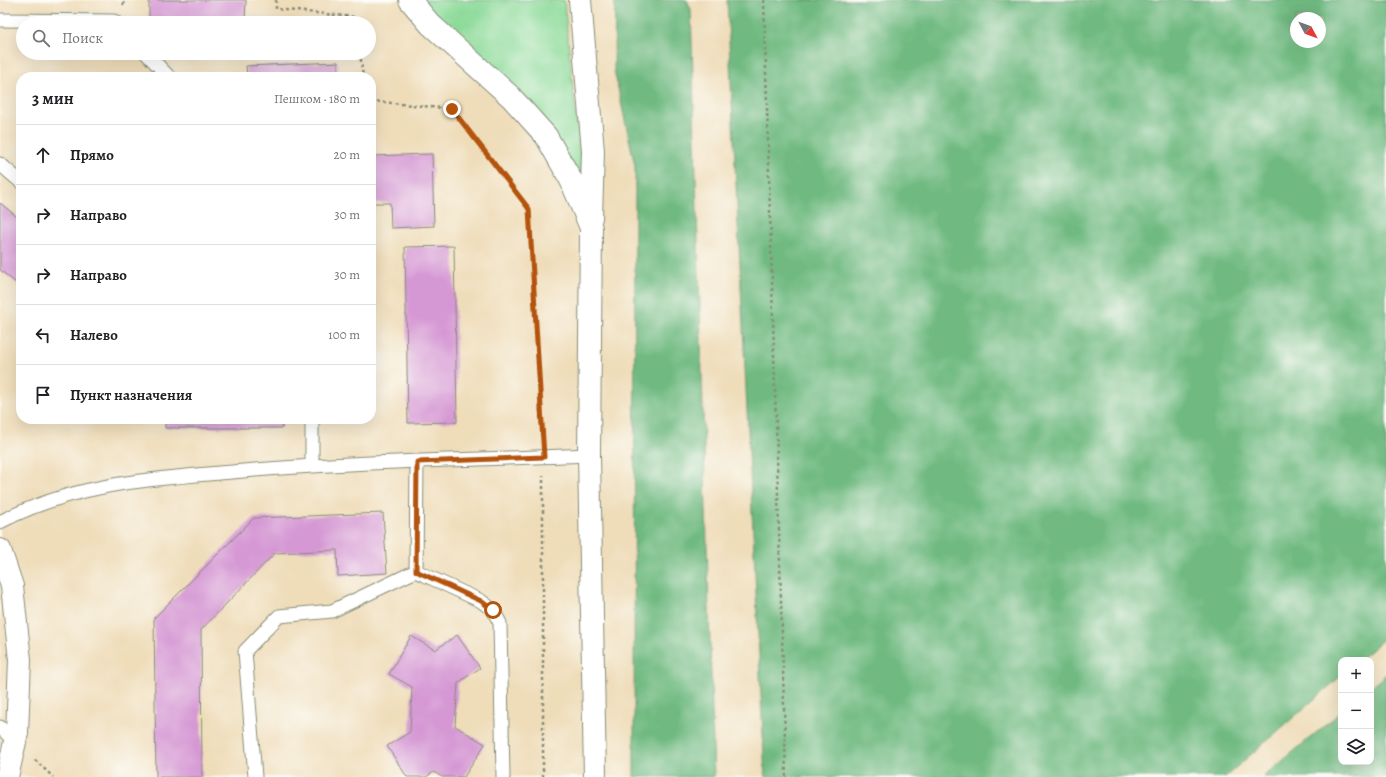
<!DOCTYPE html>
<html lang="ru">
<meta charset="utf-8">
<style>
body{margin:0;font-family:Alegreya,serif;background:#f2f2f2;color:#202124}
.controls{position:absolute;right:12px;bottom:12px;display:grid;overflow:hidden;border-radius:8px;box-shadow:0 4px 16px #0002}
.controls button{width:36px;height:36px;display:grid;place-items:center;padding:0;border:0;border-bottom:1px solid #e0e0e0;background:#fff;color:#202124;font:20px sans-serif}
.compass{position:absolute;left:1290px;top:12px;width:36px;height:36px;border-radius:50%;background:#fff;box-shadow:0 4px 16px #0002;rotate:131deg}
.stop{position:absolute;width:12px;height:12px;margin:-9px;border:3px solid #b45309;border-radius:50%;background:#fff}
.stop.end{background:#b45309;border-color:#fff;box-shadow:0 1px 4px #0008}
.list{margin:0;padding:0;list-style:none}
h2{display:flex;justify-content:space-between;align-items:center;height:52px;margin:0;padding:0 16px;font-size:17px}
h2 small{font-size:13px;font-weight:400;color:#757577}
.list li{display:grid;grid-template-columns:26px 1fr auto;gap:12px;align-items:center;box-sizing:border-box;height:60px;padding:0 16px;border-top:1px solid #e0e0e0}
.list b{display:block;font-size:15px;white-space:nowrap}
.list em{font-size:13px;font-style:normal;color:#757577}
.icon{flex:none;width:22px;height:22px;fill:none;stroke:currentColor;stroke-width:2;stroke-linecap:round;stroke-linejoin:round}
.map{position:relative;flex:none;width:1386px;height:777px;overflow:hidden}
.search{position:absolute;background:#fff;box-shadow:0 4px 16px #0002;left:16px;top:16px;width:360px;height:44px;display:flex;align-items:center;gap:10px;box-sizing:border-box;padding:0 14px;border-radius:22px;color:#757577;font-size:15px}
.panel{position:absolute;background:#fff;box-shadow:0 4px 16px #0002;left:16px;top:72px;width:360px;height:352px;border-radius:16px}
.map>svg:first-child{display:block}
</style>
<div class="map">
<svg width="1386" height="777" viewBox="0 0 1386 777">
<rect width="100%" height="100%" fill="#fdfcf7"/>
<filter id="ink" filterUnits="userSpaceOnUse"><feTurbulence type="fractalNoise" baseFrequency=".025" numOctaves="2"/><feDisplacementMap in="SourceGraphic" scale="8" xChannelSelector="R" yChannelSelector="G"/><feConvolveMatrix kernelMatrix="1 2 1 2 8 2 1 2 1" color-interpolation-filters="sRGB"/></filter>
<filter id="wash" filterUnits="userSpaceOnUse"><feTurbulence type="fractalNoise" baseFrequency=".012" numOctaves="4" result="noise"/><feDisplacementMap in="SourceGraphic" scale="16" xChannelSelector="R" yChannelSelector="G"/><feGaussianBlur stdDeviation="0.9" result="paint"/><feColorMatrix in="noise" values="0 0 0 0 0 0 0 0 0 0 0 0 0 0 0 0 0 1.4 0 .05"/><feComposite in="paint" operator="in"/></filter>
<g filter="url(#wash)">
<rect width="100%" height="100%" fill="#efddba"/>
<path fill="#8bda99" stroke="#558c66" d="M410,0H564L582,175L571,180Z"/>
<path fill="#70ba81" stroke="#487c5a" fill-rule="evenodd" d="M615,0H687L691,9L714,777H634L635,166L614,70Z
M727,0H1386V637L1359,660H1341V676L1225,777H765ZM1296,18H1320V42H1296Z
M1386,674V777H1263L1341,712V762H1371V687Z"/>
<g id="blocks">
<path fill="#d598d4" d="M149,0H246L245,23L149,22Z
M338,62V77H247L246,66Z
M432,154L434,226L391,228L390,203H371V156Z
M0,203L21,220V287L0,270Z
M454,246L457,422L408,423L405,247Z
M165,419H282V428H165Z
M383,513L387,573L338,576L337,550L275,553L201,630L202,777H156L154,618L254,518Z
M457,635L480,668L458,683L455,726L485,744L464,777H442L434,772L426,777H407L387,746L410,732L412,687L389,674L411,636L435,650Z"/>
</g>
</g>
<g filter="url(#ink)">
<use href="#blocks" fill-opacity="0" stroke="#878d77" stroke-width="1"/>
<g fill="none" stroke-linecap="round" stroke-linejoin="round">
<g stroke="#878d77" stroke-width="15">
<path id="lane" d="M0,20L114,21L116,23
M146,53L169,77
M0,164L21,182
M312,419V465
M0,522C75,483 149,479 232,472C350,461 470,460 589,455
M416,571L481,601L493,610L500,623L503,777
M0,727L15,742
M255,777L245,651L279,616L332,611L416,571L417,462"/>
</g>
<g stroke="#878d77" stroke-width="24">
<path id="street" d="M410,0L430,24L511,97L546,136L571,180L591,228L589,455L595,777
M580,0L593,151L591,218
M0,550L12,586L20,660L17,733L7,777"/>
</g>
<path stroke="#878d77" stroke-width="2.5" stroke-dasharray="3 3" stroke-linecap="butt" d="M276,0V9L355,17L356,23
M764,0L786,777
M123,5L126,0
M360,53L363,77
M371,101L452,109L529,209L542,439
M35,760L53,777
M543,777V476"/>
<use href="#lane" stroke="#fff" stroke-width="13"/>
<use href="#street" stroke="#fff" stroke-width="22"/>
</g>
</g>
<g fill="none" stroke-linecap="round" stroke-linejoin="round" filter="url(#ink)">
<path stroke="#b45309" stroke-width="5" d="M452,109L529,209L544,457L417,462L416,571L481,601L493,610"/>
</g>
</svg>
<div class="controls">
<button>+</button>
<button>−</button>
<button><svg class="icon" aria-label="layers" viewBox="0 0 24 24"><path d="M12 4l9 5-9 5-9-5zM3 14l9 5 9-5"/></svg></button>
</div>
<svg class="compass" viewBox="-18 -18 36 36"><path d="M0-13l5 13h-10z" fill="#e53935"/><path d="M0 13l5-13h-10z" fill="#757577"/></svg>
<div class="stop" style="left:493px;top:610px"></div>
<div class="stop end" style="left:452px;top:109px"></div>
<div class="search"><svg class="icon" aria-label="search" viewBox="0 0 24 24"><circle cx="10" cy="10" r="6"/><path d="M15 15l6 6"/></svg>Поиск</div>
<section class="panel">
<h2>3 мин<small>Пешком · 180 m</small></h2>
<ul class="list">
<li><svg class="icon" aria-label="ahead" viewBox="0 0 24 24"><path d="M12 20V5M6 11l6-6 6 6"/></svg><div><b>Прямо</b></div><em>20 m</em></li>
<li><svg class="icon" aria-label="right" viewBox="0 0 24 24"><path d="M7 20v-9h11M14 6l5 5-5 5"/></svg><div><b>Направо</b></div><em>30 m</em></li>
<li><svg class="icon" aria-label="right" viewBox="0 0 24 24"><path d="M7 20v-9h11M14 6l5 5-5 5"/></svg><div><b>Направо</b></div><em>30 m</em></li>
<li><svg class="icon" aria-label="left" viewBox="0 0 24 24"><path d="M17 20v-9H6M10 6l-5 5 5 5"/></svg><div><b>Налево</b></div><em>100 m</em></li>
<li><svg class="icon" aria-label="arrive" viewBox="0 0 24 24"><path d="M6 21V4h12l-3 4 3 4H6"/></svg><div><b>Пункт назначения</b></div></li>
</ul>
</section>
</div>
